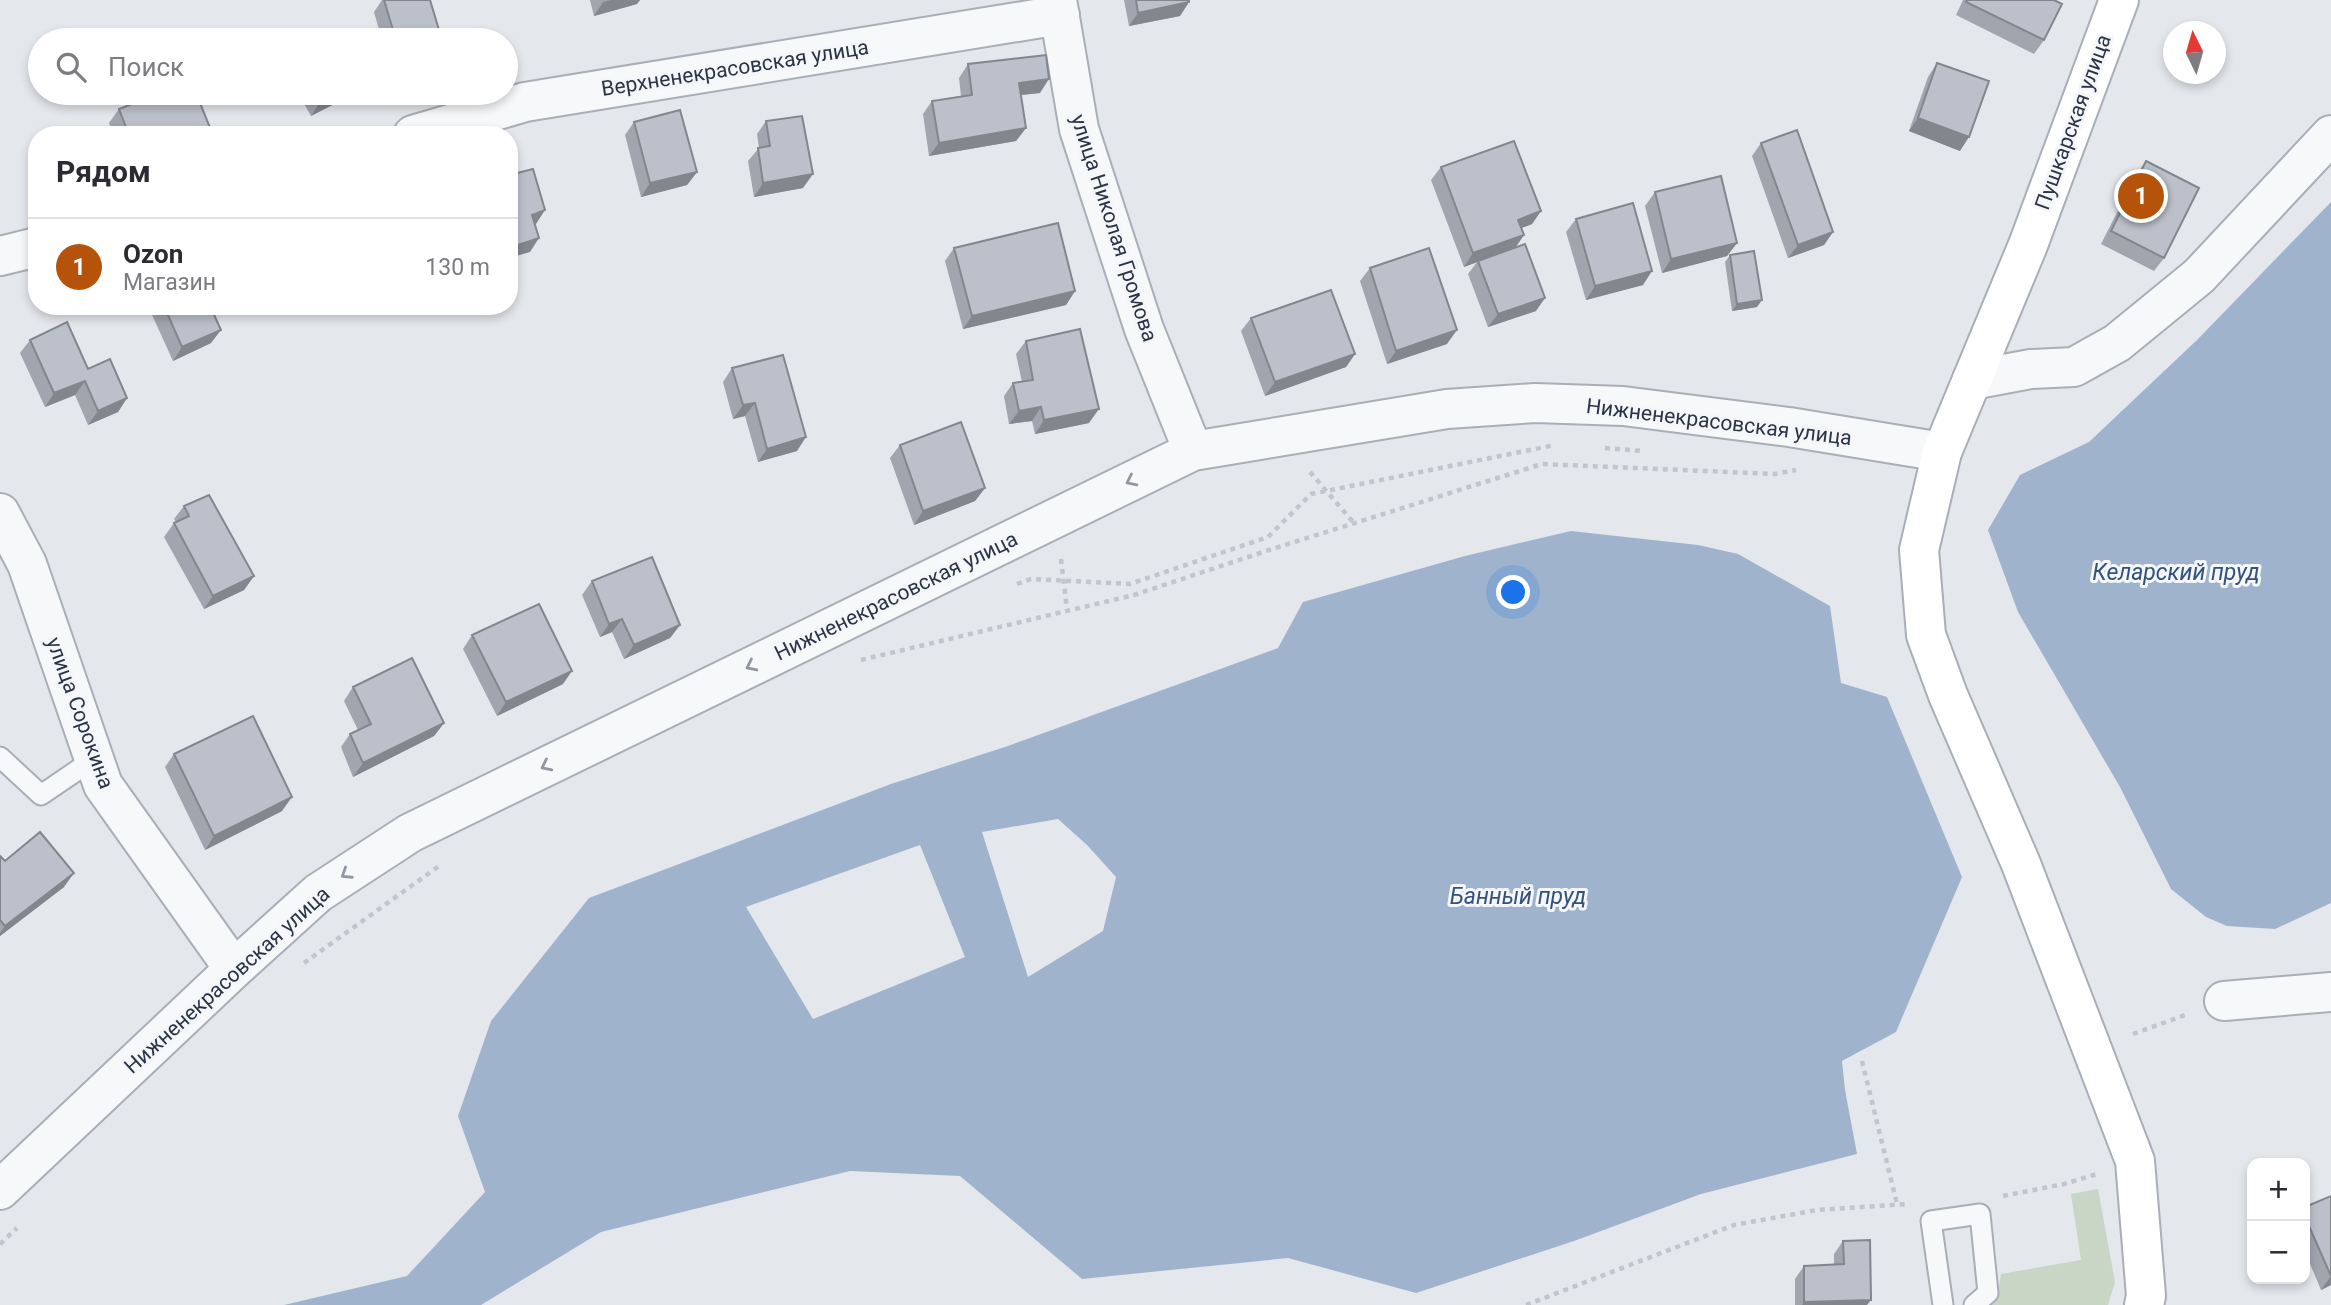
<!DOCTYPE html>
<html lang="ru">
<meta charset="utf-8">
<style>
body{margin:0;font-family:Roboto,sans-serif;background:#f7f7f7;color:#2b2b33}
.controls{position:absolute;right:21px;bottom:21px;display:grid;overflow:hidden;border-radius:14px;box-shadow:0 4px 10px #0003}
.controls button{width:63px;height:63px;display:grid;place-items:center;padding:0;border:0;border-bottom:2px solid #e1e1e2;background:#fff;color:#2b2b33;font:35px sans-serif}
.compass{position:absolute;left:2163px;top:21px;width:63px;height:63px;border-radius:50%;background:#fff;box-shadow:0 4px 10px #0003;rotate:355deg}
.you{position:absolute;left:1514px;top:593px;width:24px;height:24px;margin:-18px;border:5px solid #fff;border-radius:50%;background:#1a73e8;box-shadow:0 0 0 10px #1a73e833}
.badge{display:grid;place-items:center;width:46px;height:46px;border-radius:50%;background:#b45309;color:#fff;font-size:23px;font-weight:700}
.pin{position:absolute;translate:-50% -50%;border:4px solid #fff;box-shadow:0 2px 7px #0006}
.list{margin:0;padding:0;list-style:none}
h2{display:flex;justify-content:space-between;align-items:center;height:91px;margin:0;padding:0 28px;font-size:30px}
h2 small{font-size:23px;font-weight:400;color:#7c7c81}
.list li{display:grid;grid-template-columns:46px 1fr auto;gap:21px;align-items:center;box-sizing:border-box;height:98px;padding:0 28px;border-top:2px solid #e1e1e2}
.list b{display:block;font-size:26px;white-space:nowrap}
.list p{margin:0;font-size:23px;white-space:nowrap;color:#7c7c81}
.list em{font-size:23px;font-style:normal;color:#7c7c81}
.icon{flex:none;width:38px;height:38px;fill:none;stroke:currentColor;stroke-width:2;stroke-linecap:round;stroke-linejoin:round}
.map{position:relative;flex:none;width:2331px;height:1305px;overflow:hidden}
.search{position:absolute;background:#fff;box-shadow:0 4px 10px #0003;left:28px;top:28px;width:490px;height:77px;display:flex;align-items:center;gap:18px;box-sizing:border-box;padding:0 24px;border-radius:38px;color:#7c7c81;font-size:26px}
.panel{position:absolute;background:#fff;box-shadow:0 4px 10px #0003;left:28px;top:126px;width:490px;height:189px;border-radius:28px}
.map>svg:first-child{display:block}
</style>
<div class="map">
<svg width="2331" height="1305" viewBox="0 0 2331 1305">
<rect width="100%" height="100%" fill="#e4e7ec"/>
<path fill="#c9d6c5" d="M2098,1189L2115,1282L2108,1305H1985L1998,1292L2001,1274L2081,1260L2071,1194Z"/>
<path fill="#9fb4cc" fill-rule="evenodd" d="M2331,202V903L2275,929L2227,926L2206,917L2171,889L2120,787L2018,612L1988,530L2020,475L2089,442L2197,340Z
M1571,531L1698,545L1738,554L1830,606L1841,683L1887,697L1962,877L1896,1032L1842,1061L1845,1090L1857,1154L1701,1194L1574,1241L1416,1293L1288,1258L1082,1279L960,1176L850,1171L601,1232L481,1305H284L407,1276L485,1192L458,1116L491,1021L589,898L891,784L1008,746L1278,648L1303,602L1465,556ZM1058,819L1087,845L1116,877L1103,931L1028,977L982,832ZM920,845L965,957L813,1019L746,907Z"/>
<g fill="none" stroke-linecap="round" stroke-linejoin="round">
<g stroke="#a9aeb7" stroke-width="23">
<path id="lane" d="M0,757L41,795L94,759
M1943,1305L1931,1221L1980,1214L1988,1293L1974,1305"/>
</g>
<g stroke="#a9aeb7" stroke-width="42">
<path id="street" d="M1057,0L1079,129L1144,329L1193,451
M413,135L525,102L1060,15
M0,256L37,247
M1972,380L2031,369L2074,367L2117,343L2199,276L2331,135
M0,513L27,564L103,785L234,969
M2224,1001L2331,992
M0,1190L234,969L318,893L410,833L1193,451L1447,409L1535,403L1623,406L1789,427L1942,452"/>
</g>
<g stroke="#a9aeb7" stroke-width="42">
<path id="secondary" d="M2119,0L2028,245L1942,452L1919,550L1926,635L1948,695L2021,864L2135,1161L2146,1296L2144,1305"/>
</g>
<path stroke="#c2c5cb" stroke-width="4.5" stroke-dasharray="5 5" stroke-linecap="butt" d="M1605,448L1642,451
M1310,472L1354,523
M1061,559L1067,610
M1017,584L1031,579L1130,584L1268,537L1311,494L1555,445
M861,660L1134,595L1272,549L1542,464L1775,474L1796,470
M304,963L439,866
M2133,1034L2188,1014
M1862,1061L1897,1204
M2003,1196L2064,1184L2097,1174
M0,1244L17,1228
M1526,1305L1734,1225L1817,1210L1907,1204"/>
<use href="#lane" stroke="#f7f8fa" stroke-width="19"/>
<use href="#street" stroke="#f7f8fa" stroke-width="38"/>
<use href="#secondary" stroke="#fff" stroke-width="38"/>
</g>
<path fill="#a1a5ae" d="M382,0H430L442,40H382L374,12Z
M590,0H640L637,4L594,16Z
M1124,0H1189V2L1180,16L1129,26Z
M1963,0H2054L2044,40L2034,54L1956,15Z
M1937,63L1960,151L1909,131L1928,77Z
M968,64L1040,93L1021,95L1026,128L1016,141L929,156L923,114L932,101L961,96L959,78Z
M142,93H196L213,135H114L109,123L119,109L141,101L140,97Z
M298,93H344L338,102L311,116Z
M766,121L803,188L754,197L748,161L759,148L757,134Z
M634,122L697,172L687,185L641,197L625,135Z
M1761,143L1833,232L1824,245L1788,258L1752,156Z
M2146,161L2164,258L2154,271L2101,244L2136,175Z
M1441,167L1541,211L1532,224L1521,228L1524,235L1515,248L1536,311L1488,327L1468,274L1477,262L1464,267L1431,180Z
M1655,192L1737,243L1727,256L1662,273L1645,206Z
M1576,219L1643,285L1586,300L1566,232Z
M954,248L1075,291L1066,305L963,329L945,261Z
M1730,255L1757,307L1732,311L1725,262Z
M1370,268L1447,344L1387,364L1360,281Z
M148,306H210L211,343L173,361Z
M1251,318L1355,354L1346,367L1265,396L1241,331Z
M30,340L88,369L127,398L118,412L88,425L75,395L45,407L20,353Z
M1026,341L1089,423L1035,434L1032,421L1009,424L1004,396L1013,383L1022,382L1016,354Z
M732,368L797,451L758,462L745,416L733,419L723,382Z
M900,445L985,488L975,501L914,525L890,458Z
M184,506L254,576L244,590L204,609L164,537L174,523L176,522L174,519Z
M592,581L680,625L670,638L624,659L612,632L600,637L582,595Z
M472,635L563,684L497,716L463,649Z
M353,687L444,723L434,736L353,777L341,747L350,734L358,730L344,701Z
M174,754L282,811L205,850L165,767Z
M0,856L5,861L64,887L0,936Z
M2331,1196V1285L2321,1290L2305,1252V1207Z
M1843,1241L1867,1305H1795V1279L1804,1266L1834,1265V1254Z"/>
<path fill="#83868d" d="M611,0H640L637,4L594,16L603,2Z
M1189,2L1180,16L1129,26L1138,13Z
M1049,79L1040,93L1010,96L1019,83Z
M339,93H344L338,102L311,116L320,102Z
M1918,118L1969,137L1960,151L1909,131Z
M1026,128L1016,141L929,156L939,143Z
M697,172L687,185L641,197L650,183Z
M813,174L803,188L754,197L763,183Z
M545,210L536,224L523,228L532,215Z
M1541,211L1532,224L1509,233L1518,220Z
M1833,232L1824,245L1788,258L1798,245Z
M1524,235L1515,248L1464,267L1473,253Z
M539,238L530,252L509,258V248Z
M1737,243L1727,256L1662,273L1671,259Z
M1652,271L1643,285L1586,300L1595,286Z
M1075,291L1066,305L963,329L972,316Z
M1545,298L1536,311L1488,327L1498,314Z
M1762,300L1757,307L1732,311L1737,304Z
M314,306H326L311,311Z
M221,330L211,343L173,361L182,347Z
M1457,330L1447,344L1387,364L1396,351Z
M1355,354L1346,367L1265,396L1275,382Z
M85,381L75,395L45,407L54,393Z
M127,398L118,412L88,425L98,411Z
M755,403L745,416L733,419L743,405Z
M1041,407L1032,421L1009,424L1019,411Z
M1099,409L1089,423L1035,434L1044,420Z
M806,437L797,451L758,462L767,449Z
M985,488L975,501L914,525L923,511Z
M254,576L244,590L204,609L213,596Z
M622,619L612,632L600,637L609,624Z
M680,625L670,638L624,659L634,645Z
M572,671L563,684L497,716L506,702Z
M444,723L434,736L353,777L363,763Z
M292,797L282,811L205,850L214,836Z
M74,873L64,887L0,936V933L5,926Z
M2331,1276V1285L2321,1290Z
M1871,1300L1867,1305H1802L1804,1302Z"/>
<path fill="#bbc0ca" stroke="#83868d" stroke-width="2" d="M384,0H430L442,40H396Z
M1136,0H1189V2L1138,13Z
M1967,0H2054L2062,4L2044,40L1966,2Z
M318,34L321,40H306Z
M1046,55L1049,79L1019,83L1026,128L939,143L932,101L972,95L968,64Z
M1937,63L1989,81L1969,137L1918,118Z
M152,93H196L213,135H129L119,109L153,96Z
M315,93H339L320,102Z
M680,110L697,172L650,183L634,122Z
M802,116L813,174L763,183L758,148L770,146L766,121Z
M1797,130L1833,232L1798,245L1761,143Z
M1514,141L1541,211L1518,220L1524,235L1473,253L1441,167Z
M2146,161L2199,188L2164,258L2111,231Z
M533,169L545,210L532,215L539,238L509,248V175Z
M1721,176L1737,243L1671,259L1655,192Z
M1633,203L1652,271L1595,286L1576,219Z
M1058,223L1075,291L972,316L954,248Z
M1525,244L1545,298L1498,314L1478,261Z
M1429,248L1457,330L1396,351L1370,268Z
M1754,251L1762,300L1737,304L1730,255Z
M1331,290L1355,354L1275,382L1251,318Z
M164,306H210L221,330L182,347Z
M67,322L88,369L110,359L127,398L98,411L85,381L54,393L30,340Z
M1080,329L1099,409L1044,420L1041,407L1019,411L1013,383L1033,380L1026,341Z
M783,355L806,437L767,449L755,403L743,405L732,368Z
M961,422L985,488L923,511L900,445Z
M209,495L254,576L213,596L174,523L189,516L184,506Z
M652,557L680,625L634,645L622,619L609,624L592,581Z
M539,604L572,671L506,702L472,635Z
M412,658L444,723L363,763L350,734L371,724L353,687Z
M253,716L292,797L214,836L174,754Z
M40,832L74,873L5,926L0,920V856L5,861Z
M2331,1196V1276L2305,1217V1207Z
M1870,1240L1871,1300L1804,1302V1266L1844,1264L1843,1241Z"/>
<defs><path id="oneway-chevron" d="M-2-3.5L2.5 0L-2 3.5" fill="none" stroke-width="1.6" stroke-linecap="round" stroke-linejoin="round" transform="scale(1.75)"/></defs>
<g stroke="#9196a0">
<use href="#oneway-chevron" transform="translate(1131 481) rotate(154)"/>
<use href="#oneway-chevron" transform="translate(751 666) rotate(154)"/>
<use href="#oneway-chevron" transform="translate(546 766) rotate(154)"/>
<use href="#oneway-chevron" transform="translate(346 874) rotate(147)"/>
</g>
<g text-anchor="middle" stroke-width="6" stroke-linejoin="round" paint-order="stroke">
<g font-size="21" fill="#2b3445" stroke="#f4f6f9">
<text transform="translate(735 68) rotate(-9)" y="7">Верхненекрасовская улица</text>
<text transform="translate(2073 122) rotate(-70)" y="7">Пушкарская улица</text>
<text transform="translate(1114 228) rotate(72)" y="7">улица Николая Громова</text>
<text transform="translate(1719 422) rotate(7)" y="7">Нижненекрасовская улица</text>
<text transform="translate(896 596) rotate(-26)" y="7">Нижненекрасовская улица</text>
<text transform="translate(80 713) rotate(70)" y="7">улица Сорокина</text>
<text transform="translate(227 980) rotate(-42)" y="7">Нижненекрасовская улица</text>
</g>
<g font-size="23" font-style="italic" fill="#34527a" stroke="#f4f6f9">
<text x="2176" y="580">Келарский пруд</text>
<text x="1518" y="904">Банный пруд</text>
</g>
</g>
</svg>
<div class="controls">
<button>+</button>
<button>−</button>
</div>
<svg class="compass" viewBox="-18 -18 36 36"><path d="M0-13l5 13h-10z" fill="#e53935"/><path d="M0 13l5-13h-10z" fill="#7c7c81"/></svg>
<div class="you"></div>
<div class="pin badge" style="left:2141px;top:196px">1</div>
<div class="search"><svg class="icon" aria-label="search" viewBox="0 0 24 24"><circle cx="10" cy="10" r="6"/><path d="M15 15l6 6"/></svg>Поиск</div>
<section class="panel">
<h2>Рядом<small></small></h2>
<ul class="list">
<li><span class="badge">1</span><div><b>Ozon</b><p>Магазин</p></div><em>130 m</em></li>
</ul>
</section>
</div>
